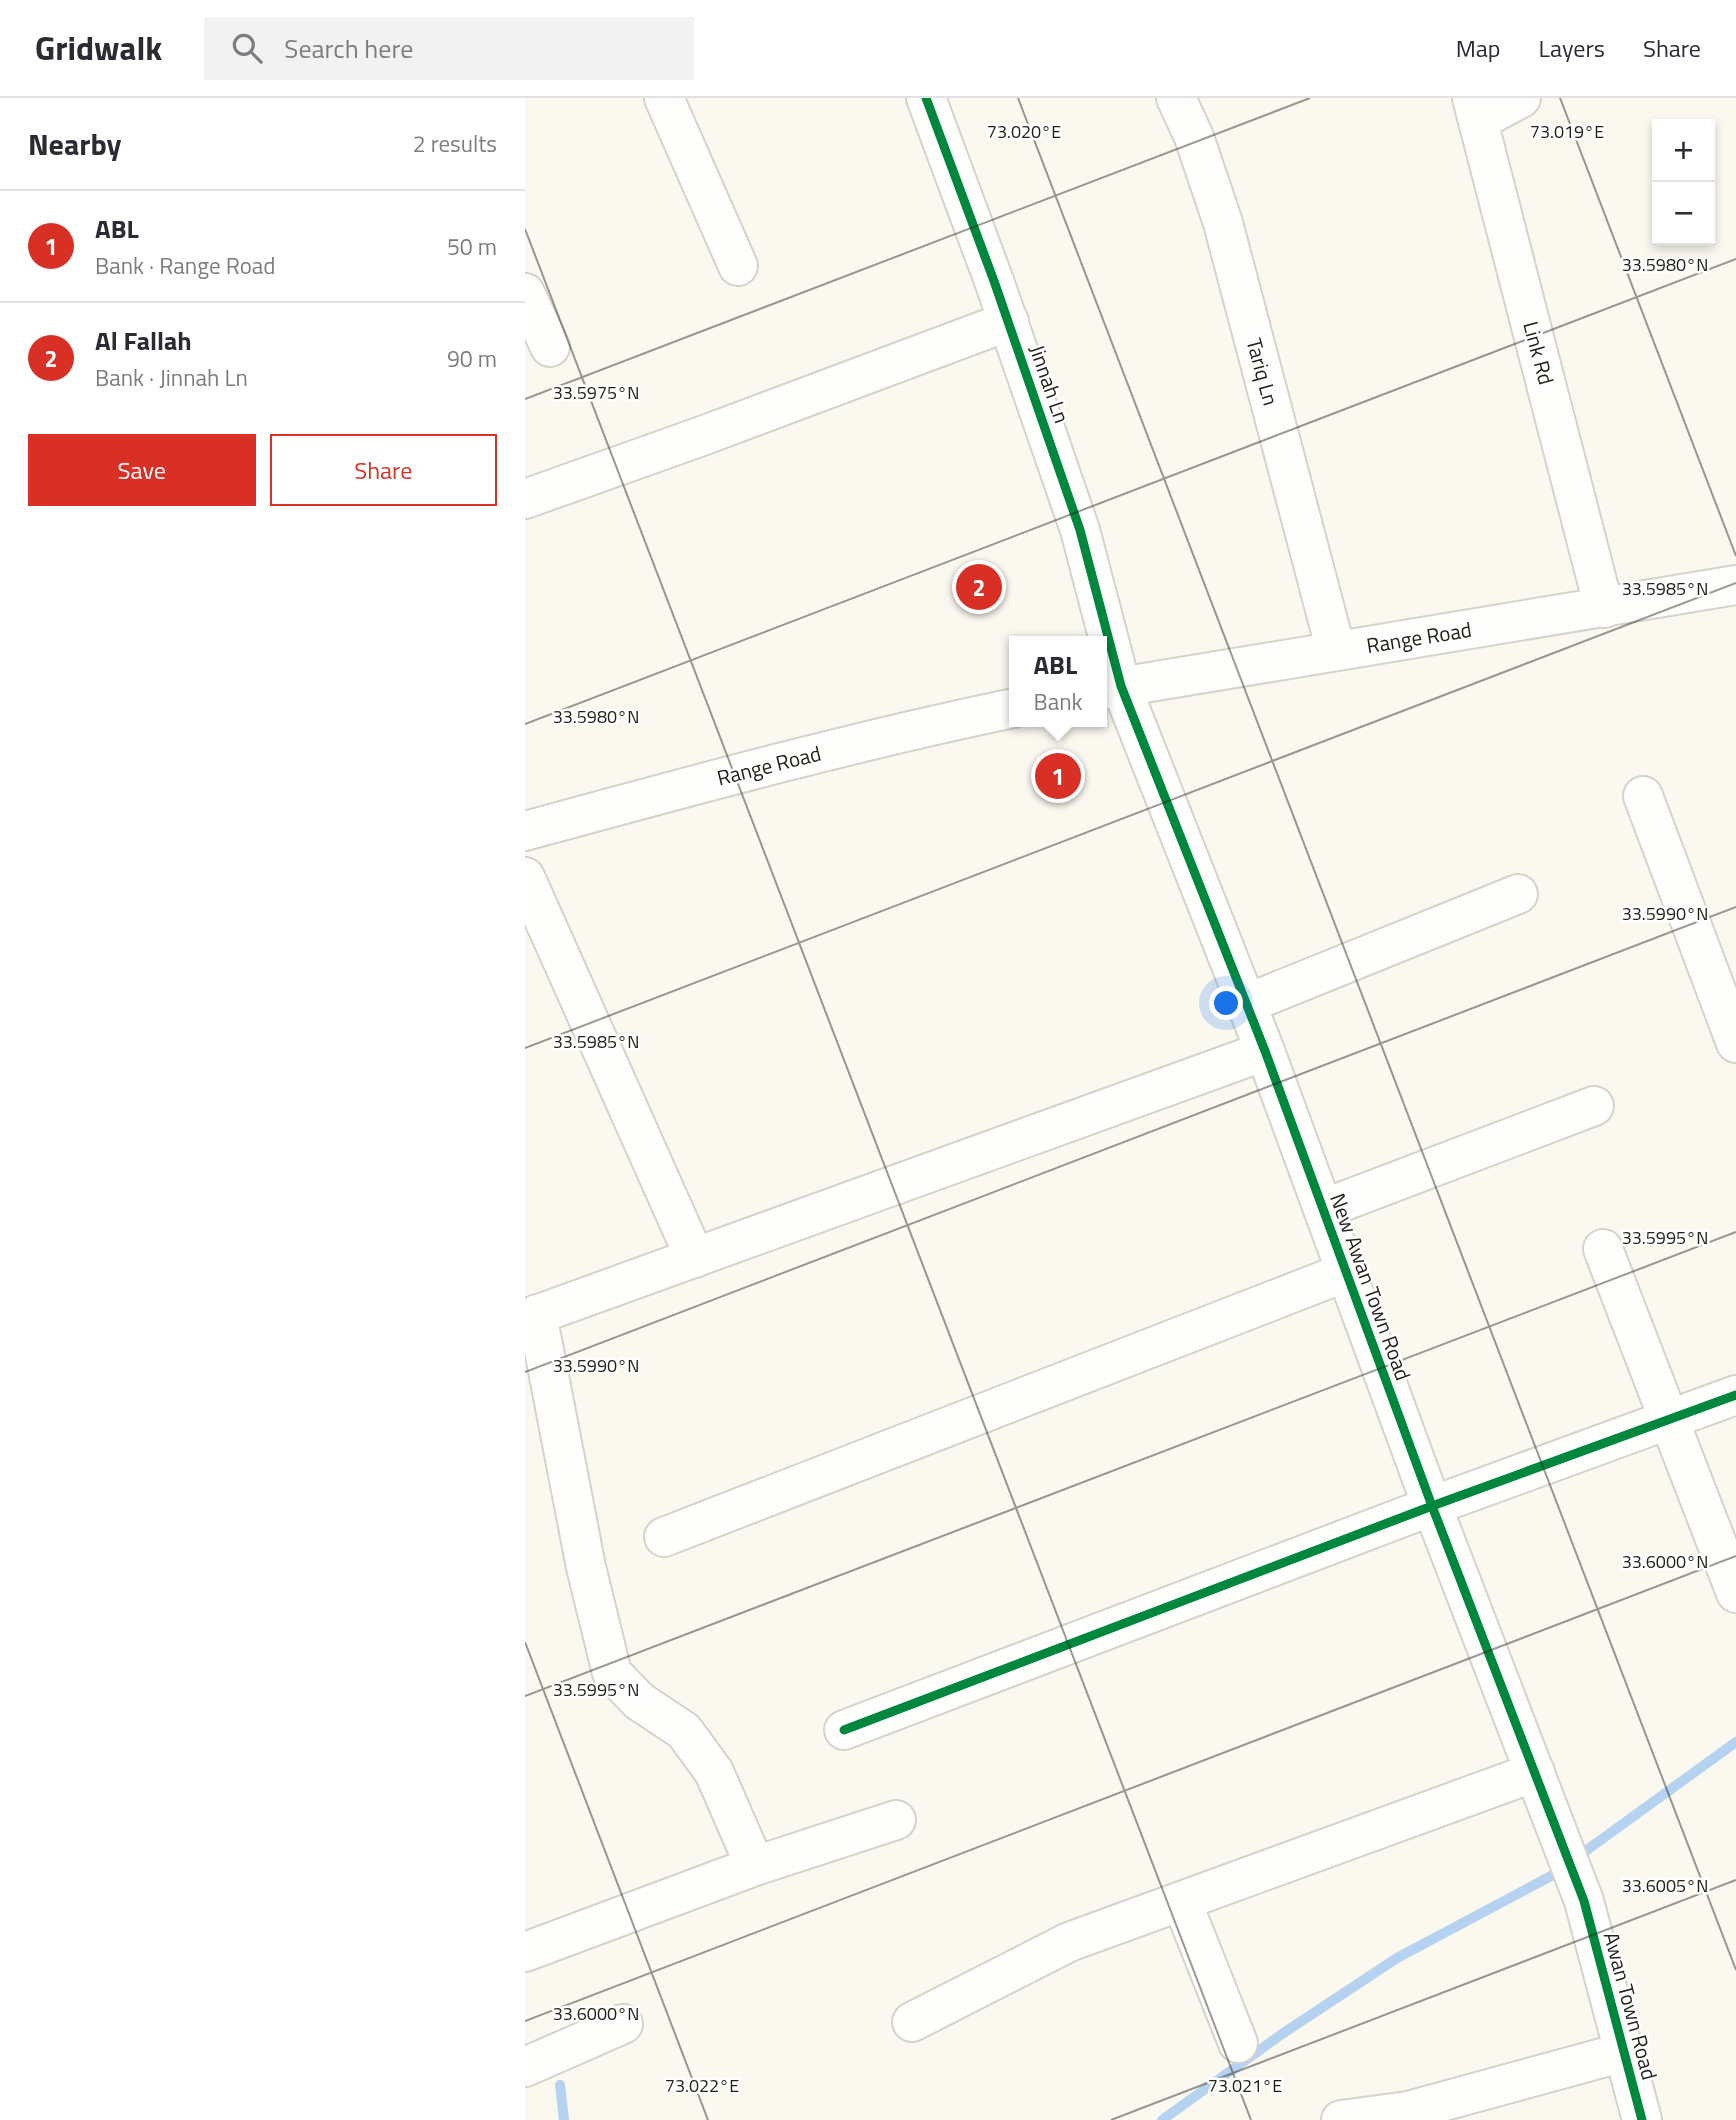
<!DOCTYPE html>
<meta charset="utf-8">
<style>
body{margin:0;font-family:"Titillium Web",sans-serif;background:#f2f2f3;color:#2b2b33}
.controls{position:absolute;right:21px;top:21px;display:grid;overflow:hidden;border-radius:0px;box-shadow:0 4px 10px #0003}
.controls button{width:63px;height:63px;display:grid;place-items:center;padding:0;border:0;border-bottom:2px solid #e1e1e2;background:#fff;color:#2b2b33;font:35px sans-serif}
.you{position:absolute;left:702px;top:906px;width:24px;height:24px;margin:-18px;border:5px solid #fff;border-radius:50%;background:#1a73e8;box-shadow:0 0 0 10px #1a73e833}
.badge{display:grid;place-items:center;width:46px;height:46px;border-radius:50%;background:#d93025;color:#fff;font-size:23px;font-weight:700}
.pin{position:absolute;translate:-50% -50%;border:4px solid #fff;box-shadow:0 2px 7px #0006}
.popup{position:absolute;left:484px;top:538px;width:98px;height:91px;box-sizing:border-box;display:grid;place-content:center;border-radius:0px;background:#fff;filter:drop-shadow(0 2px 5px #0005);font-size:23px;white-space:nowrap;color:#7c7c81}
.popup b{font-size:26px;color:#2b2b33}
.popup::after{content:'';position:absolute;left:50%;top:100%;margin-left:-14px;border:14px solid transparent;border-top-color:#fff}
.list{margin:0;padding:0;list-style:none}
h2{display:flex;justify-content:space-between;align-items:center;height:91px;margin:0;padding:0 28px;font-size:30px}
h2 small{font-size:23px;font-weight:400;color:#7c7c81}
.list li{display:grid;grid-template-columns:46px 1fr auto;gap:21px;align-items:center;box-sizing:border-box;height:112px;padding:0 28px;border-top:2px solid #e1e1e2}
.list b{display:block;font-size:26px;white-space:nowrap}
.list p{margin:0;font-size:23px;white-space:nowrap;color:#7c7c81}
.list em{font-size:23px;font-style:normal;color:#7c7c81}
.actions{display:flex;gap:14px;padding:21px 28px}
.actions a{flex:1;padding:16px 0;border:2px solid #d93025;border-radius:0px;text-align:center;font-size:24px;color:#d93025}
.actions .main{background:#d93025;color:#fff}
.icon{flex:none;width:38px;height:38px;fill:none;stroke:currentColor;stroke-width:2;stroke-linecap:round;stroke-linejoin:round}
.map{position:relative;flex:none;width:1211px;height:2022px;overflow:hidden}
header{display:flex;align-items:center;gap:42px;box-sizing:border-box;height:98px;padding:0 35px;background:#fff;border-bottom:2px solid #e1e1e2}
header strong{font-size:33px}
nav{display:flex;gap:38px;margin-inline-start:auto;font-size:24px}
.search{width:490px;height:63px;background:#f2f2f3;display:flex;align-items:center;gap:18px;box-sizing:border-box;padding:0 24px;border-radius:0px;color:#7c7c81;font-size:26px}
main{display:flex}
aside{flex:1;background:#fff}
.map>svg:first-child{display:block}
</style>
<header>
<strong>Gridwalk</strong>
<div class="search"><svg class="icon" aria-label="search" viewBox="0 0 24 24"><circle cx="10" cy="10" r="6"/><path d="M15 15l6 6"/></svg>Search here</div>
<nav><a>Map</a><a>Layers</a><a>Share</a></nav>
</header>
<main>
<aside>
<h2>Nearby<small>2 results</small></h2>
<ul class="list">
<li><span class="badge">1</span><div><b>ABL</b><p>Bank · Range Road</p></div><em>50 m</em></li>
<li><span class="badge">2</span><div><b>Al Fallah</b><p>Bank · Jinnah Ln</p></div><em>90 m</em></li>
</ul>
<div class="actions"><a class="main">Save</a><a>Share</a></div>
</aside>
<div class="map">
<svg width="1211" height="2022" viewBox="0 0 1211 2022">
<rect width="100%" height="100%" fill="#faf8ef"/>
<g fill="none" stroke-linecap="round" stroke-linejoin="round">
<path stroke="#b5d2f0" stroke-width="10" d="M35,1987L39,2022
M637,2022L757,1936L872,1860L1026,1778L1211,1644"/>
<g stroke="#d5d3cc" stroke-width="42">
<path id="minor" d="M139,0L213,168
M401,0L469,183L555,432L596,588
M651,0L669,39L698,125L811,553
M947,0L1079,510
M953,23L996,0
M0,195L25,249
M0,401L177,338L484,223
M1118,698L1211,945
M0,779L170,1160
M721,906L993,796
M798,1111L1069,1008
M1078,1151L1211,1495
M12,1216L61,1469L87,1575L114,1603L159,1633L189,1674L230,1768
M0,1221L740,953
M139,1439L821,1174
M319,1632L907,1408L1211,1297
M657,1804L713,1945
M0,1854L230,1768L371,1722
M387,1924L544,1844L1010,1674
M0,1969L98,1926
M816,2022L883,2013L1099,1954"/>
</g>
<g stroke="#d5d3cc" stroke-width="42">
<path id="tertiary" d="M596,588L740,953L907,1408L1059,1803L1117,2022"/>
</g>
<g stroke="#d5d3cc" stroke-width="42">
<path id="secondary" d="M577,592L1211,487
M0,733C162,689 325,644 489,610"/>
</g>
<use href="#minor" stroke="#fefefd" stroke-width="38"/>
<use href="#tertiary" stroke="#fefefd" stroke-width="38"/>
<use href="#secondary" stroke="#fefefd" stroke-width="38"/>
<g stroke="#fff" stroke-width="13">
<path id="cycleway" d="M401,0L469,183L555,432L596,588L740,953L907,1408L1059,1803L1117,2022
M319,1632L907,1408L1211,1297"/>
</g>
<use href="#cycleway" stroke="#00873e" stroke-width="9"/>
</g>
<path fill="none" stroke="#211f18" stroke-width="2" stroke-opacity="0.45" d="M493,0L1211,1872M1035,0L1211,458M0,131L726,2022M0,301L785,0M0,626L1211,161M0,950L1211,485M0,1274L1211,809M0,1544L183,2022M0,1598L1211,1134M0,1923L1211,1458M586,2022L1211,1782"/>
<g text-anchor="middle" stroke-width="5" stroke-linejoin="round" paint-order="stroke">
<g font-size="21" fill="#211f18" stroke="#fff">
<text transform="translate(1013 255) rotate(75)" y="7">Link Rd</text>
<text transform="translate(737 274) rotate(75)" y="7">Tariq Ln</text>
<text transform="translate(524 286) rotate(71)" y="7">Jinnah Ln</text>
<text transform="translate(894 540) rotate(-9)" y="7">Range Road</text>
<text transform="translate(244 668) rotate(-14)" y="7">Range Road</text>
<text transform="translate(845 1189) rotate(70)" y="7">New Awan Town Road</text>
<text transform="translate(1105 1908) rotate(75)" y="7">Awan Town Road</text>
</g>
</g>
<g font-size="18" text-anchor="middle" fill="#211f18" stroke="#fff" stroke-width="5" stroke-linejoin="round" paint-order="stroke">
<text x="499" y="40">73.020°E</text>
<text x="1042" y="40">73.019°E</text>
<text x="1140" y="173">33.5980°N</text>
<text x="71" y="301">33.5975°N</text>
<text x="1140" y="497">33.5985°N</text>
<text x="71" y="625">33.5980°N</text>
<text x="1140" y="822">33.5990°N</text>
<text x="71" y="950">33.5985°N</text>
<text x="1140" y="1146">33.5995°N</text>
<text x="71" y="1274">33.5990°N</text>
<text x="1140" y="1470">33.6000°N</text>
<text x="71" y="1598">33.5995°N</text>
<text x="1140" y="1794">33.6005°N</text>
<text x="71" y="1922">33.6000°N</text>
<text x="177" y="1994">73.022°E</text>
<text x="720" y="1994">73.021°E</text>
</g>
</svg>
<div class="controls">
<button>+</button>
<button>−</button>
</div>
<div class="you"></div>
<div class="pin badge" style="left:533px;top:678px">1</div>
<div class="popup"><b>ABL</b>Bank</div>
<div class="pin badge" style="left:454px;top:489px">2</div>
</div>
</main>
